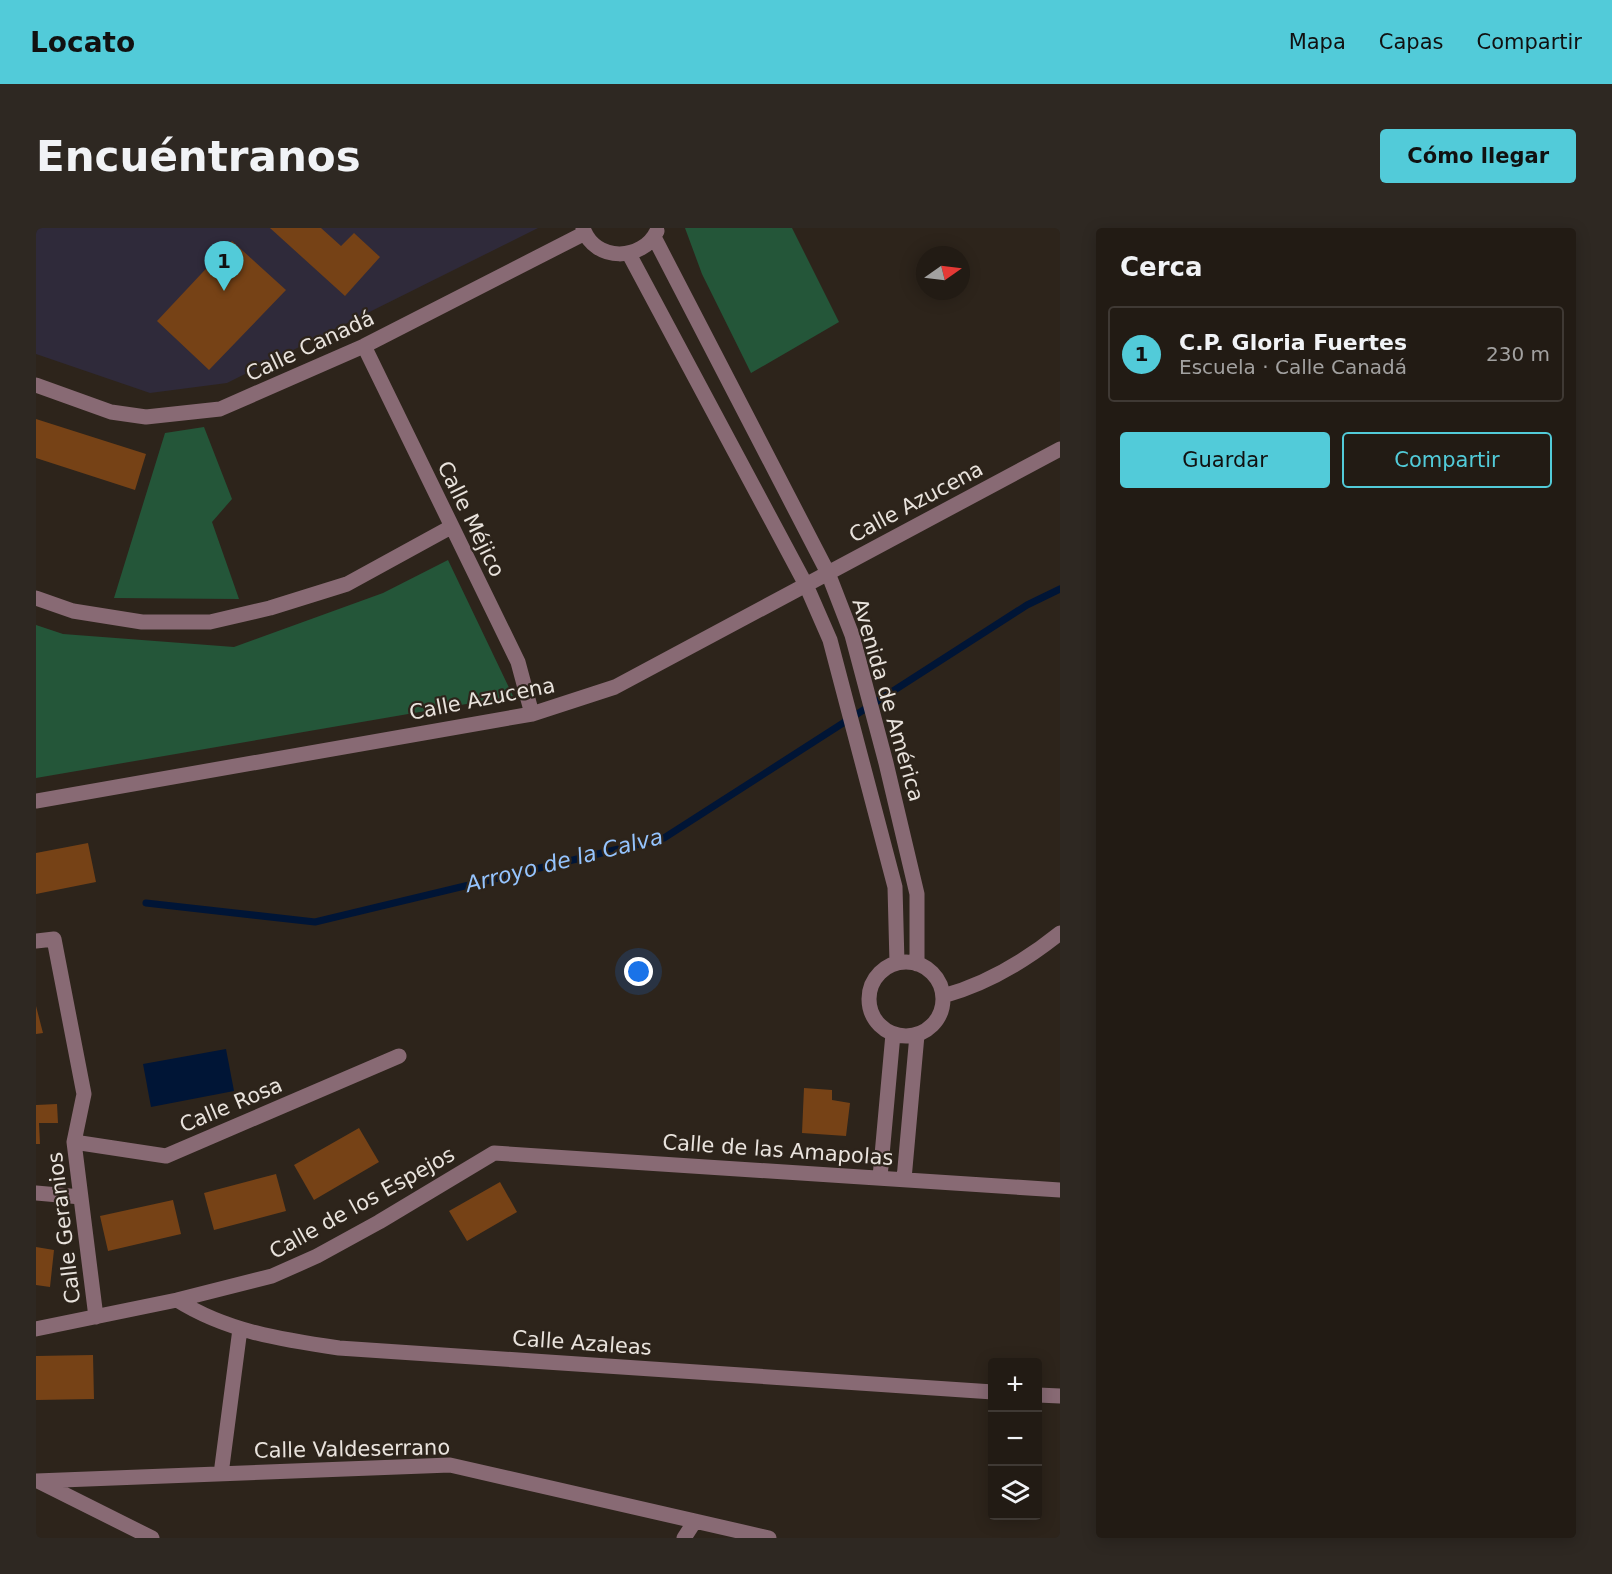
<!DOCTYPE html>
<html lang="es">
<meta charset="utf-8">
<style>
body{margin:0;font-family:"DejaVu Sans",sans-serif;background:#2e2822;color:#f1f3f6}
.controls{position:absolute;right:18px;bottom:18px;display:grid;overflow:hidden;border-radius:6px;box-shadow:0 3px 15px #0003}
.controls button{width:54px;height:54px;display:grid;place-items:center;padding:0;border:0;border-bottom:2px solid #3f3934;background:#221b14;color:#f1f3f6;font:30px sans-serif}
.compass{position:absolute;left:880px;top:18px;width:54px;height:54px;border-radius:50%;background:#221b14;box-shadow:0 3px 15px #0003;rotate:76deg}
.you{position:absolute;left:603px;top:744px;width:21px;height:21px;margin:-15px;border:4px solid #fff;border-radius:50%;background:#1a73e8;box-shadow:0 0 0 9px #1a73e833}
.badge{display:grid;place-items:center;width:39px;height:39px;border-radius:50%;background:#52cbd9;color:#111;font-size:20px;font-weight:700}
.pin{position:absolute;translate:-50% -50px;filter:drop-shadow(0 2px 3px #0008)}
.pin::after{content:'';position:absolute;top:32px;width:21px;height:18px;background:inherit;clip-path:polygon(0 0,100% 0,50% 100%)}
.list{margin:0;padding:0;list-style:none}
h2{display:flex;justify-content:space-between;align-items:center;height:78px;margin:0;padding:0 24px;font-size:26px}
h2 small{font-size:20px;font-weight:400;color:#a2a1a0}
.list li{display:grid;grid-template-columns:39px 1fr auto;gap:18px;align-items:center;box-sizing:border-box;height:96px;margin:0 12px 12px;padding:0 12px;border:2px solid #3f3934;border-radius:6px}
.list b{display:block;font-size:22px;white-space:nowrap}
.list p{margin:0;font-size:20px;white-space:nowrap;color:#a2a1a0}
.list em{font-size:20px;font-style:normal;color:#a2a1a0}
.actions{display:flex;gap:12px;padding:18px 24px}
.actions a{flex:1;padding:14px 0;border:2px solid #52cbd9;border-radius:6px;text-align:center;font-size:21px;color:#52cbd9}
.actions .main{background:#52cbd9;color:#111}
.icon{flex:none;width:33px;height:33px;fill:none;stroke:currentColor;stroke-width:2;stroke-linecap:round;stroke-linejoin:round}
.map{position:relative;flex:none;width:1024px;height:1310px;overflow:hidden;border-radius:6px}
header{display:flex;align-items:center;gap:36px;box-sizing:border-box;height:84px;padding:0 30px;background:#52cbd9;color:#111}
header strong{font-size:28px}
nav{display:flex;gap:33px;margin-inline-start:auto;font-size:21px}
.intro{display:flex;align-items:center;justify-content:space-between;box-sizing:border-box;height:144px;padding:0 36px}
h1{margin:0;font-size:42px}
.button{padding:15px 27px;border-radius:6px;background:#52cbd9;color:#111;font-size:21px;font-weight:700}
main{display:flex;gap:36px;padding:0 36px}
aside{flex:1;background:#221b14;border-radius:6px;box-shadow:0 3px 15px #0003}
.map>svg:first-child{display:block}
</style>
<header>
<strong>Locato</strong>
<nav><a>Mapa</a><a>Capas</a><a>Compartir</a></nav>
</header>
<div class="intro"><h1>Encuéntranos</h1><a class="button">Cómo llegar</a></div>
<main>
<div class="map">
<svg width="1024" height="1310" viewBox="0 0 1024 1310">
<rect width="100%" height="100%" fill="#2d241b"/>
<path fill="#2f2a3a" d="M0,0H502L191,155L114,165L0,126Z"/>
<path fill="#245639" d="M649,0H756L803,94L715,145L666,46Z
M168,199L196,271L176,294L203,371L78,370L129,205Z
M412,332L477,468L0,550V397L27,406L198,419L347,365Z"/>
<path fill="#001536" d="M190,821L198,863L115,879L107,836Z"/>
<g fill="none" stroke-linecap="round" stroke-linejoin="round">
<path stroke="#001536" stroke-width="7" d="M110,675L279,694L628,610L991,377L1024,361"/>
</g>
<path fill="#764216" d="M234,0H285L305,18L318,5L344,29L309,68Z
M196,13L250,62L173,142L121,93Z
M0,191L110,226L99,262L0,230Z
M52,615L60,654L0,666V625Z
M0,778L7,805L0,806Z
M768,860L796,862V872L814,875L810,908L766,905Z
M21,876L22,895H3L4,916H0V877Z
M323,900L343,934L278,972L258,937Z
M240,946L250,983L178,1002L168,965Z
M464,954L481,984L431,1013L413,983Z
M137,972L145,1006L72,1023L64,988Z
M0,1019L18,1022L14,1059L0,1057Z
M57,1127L58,1171L0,1172V1128Z"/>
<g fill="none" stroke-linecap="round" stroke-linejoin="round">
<path stroke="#886a74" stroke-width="15" d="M547,0C559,35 607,33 621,3
M618,9L792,345L816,407L850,535L881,666V736
M593,26L770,357L794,412L859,659L861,735
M328,118L482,434L496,486
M0,157L75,184L110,189L184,181L328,118L549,5
M0,370L37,383L106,394H174L234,380L311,356L415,299
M0,573L496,486L579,459L1024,221
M0,713L18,711L48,866L38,914L60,1089
M833 771a37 37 0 1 1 74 0a37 37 0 1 1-74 0Z
M907,768C951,756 988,734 1024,705
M38,914L130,928L363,828
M844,949L857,806
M868,951L881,807
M0,965L45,969
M141,1072C190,1103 246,1112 303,1120L957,1164
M0,1101L141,1072L236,1048L281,1028L343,994L458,925L1024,962
M1002,1167L1024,1168
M185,1246L204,1101
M0,1253L414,1237L733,1310
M4,1254L116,1310
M648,1310L659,1293"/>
</g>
<g text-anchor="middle" stroke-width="4.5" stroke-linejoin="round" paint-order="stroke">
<g font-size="21" fill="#e9e3dd" stroke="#2d241b">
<text transform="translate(274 118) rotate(-25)" y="7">Calle Canadá</text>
<text transform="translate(880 274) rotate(-28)" y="7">Calle Azucena</text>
<text transform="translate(435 291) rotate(64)" y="7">Calle Méjico</text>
<text transform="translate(446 471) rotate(-11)" y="7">Calle Azucena</text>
<text transform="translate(852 472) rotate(74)" y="7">Avenida de América</text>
<text transform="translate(195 877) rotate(-23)" y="7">Calle Rosa</text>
<text transform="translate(742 922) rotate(4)" y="7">Calle de las Amapolas</text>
<text transform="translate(326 975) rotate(-29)" y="7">Calle de los Espejos</text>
<text transform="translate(28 1000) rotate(-97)" y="7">Calle Geranios</text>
<text transform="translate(546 1115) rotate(4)" y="7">Calle Azaleas</text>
<text transform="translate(316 1221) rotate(-1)" y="7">Calle Valdeserrano</text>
</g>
<g font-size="22" font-style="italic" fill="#95c4fe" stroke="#2d241b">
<text transform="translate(528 632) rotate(-14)" y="8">Arroyo de la Calva</text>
</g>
</g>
</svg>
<div class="controls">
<button>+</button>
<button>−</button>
<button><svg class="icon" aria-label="layers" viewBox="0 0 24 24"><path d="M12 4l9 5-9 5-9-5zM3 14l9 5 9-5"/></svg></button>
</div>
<svg class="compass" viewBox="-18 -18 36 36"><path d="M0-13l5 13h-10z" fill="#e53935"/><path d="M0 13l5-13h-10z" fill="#a2a1a0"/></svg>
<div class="you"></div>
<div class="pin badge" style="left:188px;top:63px">1</div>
</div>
<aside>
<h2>Cerca<small></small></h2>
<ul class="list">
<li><span class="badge">1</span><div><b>C.P. Gloria Fuertes</b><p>Escuela · Calle Canadá</p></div><em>230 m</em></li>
</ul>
<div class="actions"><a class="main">Guardar</a><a>Compartir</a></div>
</aside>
</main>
